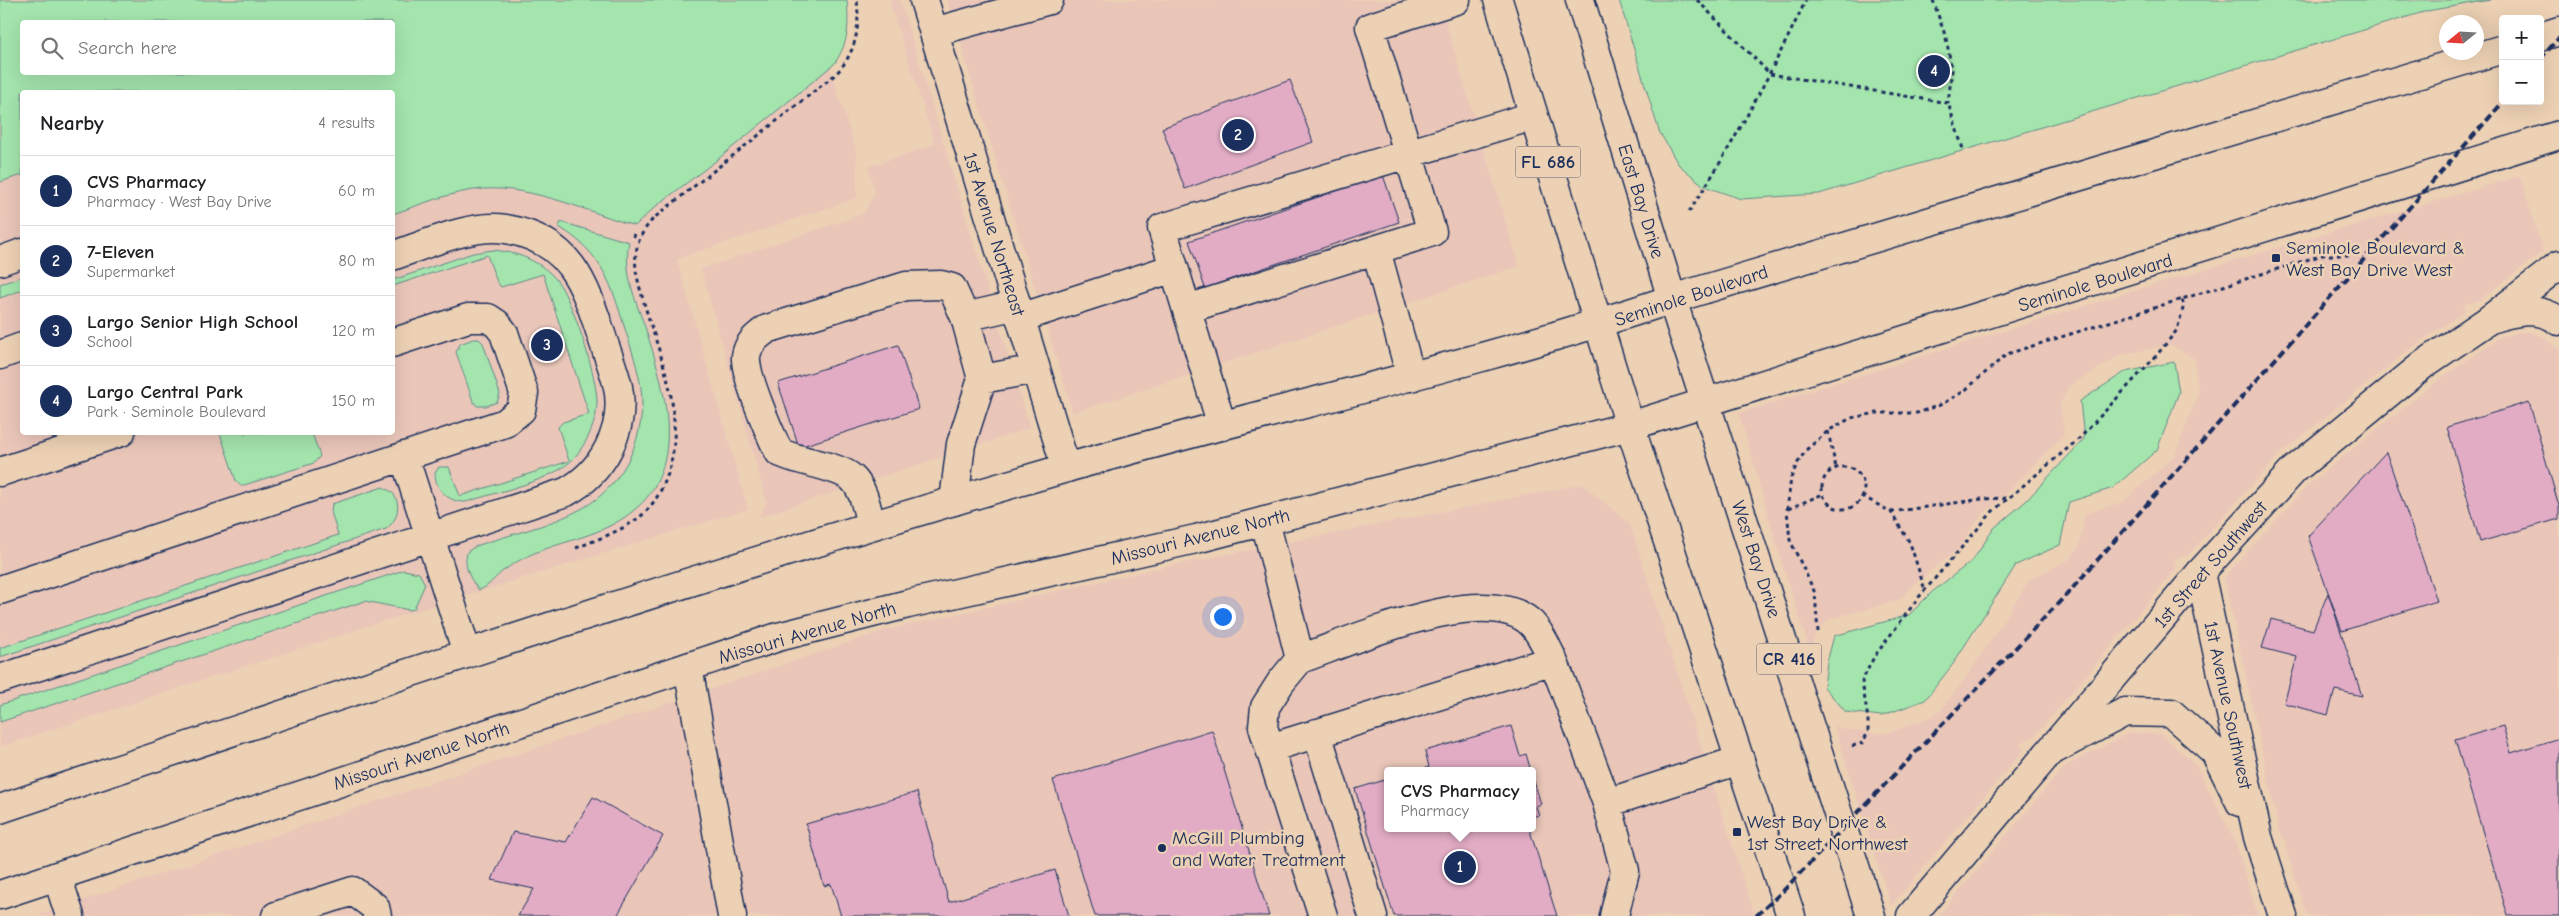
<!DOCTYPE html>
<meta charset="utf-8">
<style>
body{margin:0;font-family:"Comic Neue",sans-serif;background:#f6f6f6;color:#202124}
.controls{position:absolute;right:15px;top:15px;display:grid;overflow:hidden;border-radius:5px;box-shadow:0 5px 20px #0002}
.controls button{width:45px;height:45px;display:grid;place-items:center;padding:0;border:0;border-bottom:1px solid #e0e0e0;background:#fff;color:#202124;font:25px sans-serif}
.compass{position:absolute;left:2439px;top:15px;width:45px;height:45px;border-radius:50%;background:#fff;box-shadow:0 5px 20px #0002;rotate:252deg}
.you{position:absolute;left:1222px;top:616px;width:18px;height:18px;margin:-12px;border:4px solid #fff;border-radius:50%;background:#1a73e8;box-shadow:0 0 0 8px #1a73e833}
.badge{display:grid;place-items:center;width:32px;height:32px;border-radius:50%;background:#1b2f5e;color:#fff;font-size:16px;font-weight:700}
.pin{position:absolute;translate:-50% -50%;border:2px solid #fff;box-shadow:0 1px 5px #0006}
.popup{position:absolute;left:1384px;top:767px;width:152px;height:65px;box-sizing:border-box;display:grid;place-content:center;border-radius:5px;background:#fff;filter:drop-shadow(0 1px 4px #0005);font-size:16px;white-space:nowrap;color:#757577}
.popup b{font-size:19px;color:#202124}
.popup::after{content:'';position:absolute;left:50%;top:100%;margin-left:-10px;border:10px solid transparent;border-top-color:#fff}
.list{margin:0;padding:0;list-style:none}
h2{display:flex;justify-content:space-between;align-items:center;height:65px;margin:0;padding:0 20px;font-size:21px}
h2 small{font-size:16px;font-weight:400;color:#757577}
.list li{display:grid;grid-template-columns:32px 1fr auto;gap:15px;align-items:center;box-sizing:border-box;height:70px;padding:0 20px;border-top:1px solid #e0e0e0}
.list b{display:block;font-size:19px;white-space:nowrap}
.list p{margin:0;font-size:16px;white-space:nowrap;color:#757577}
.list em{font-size:16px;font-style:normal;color:#757577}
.icon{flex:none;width:28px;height:28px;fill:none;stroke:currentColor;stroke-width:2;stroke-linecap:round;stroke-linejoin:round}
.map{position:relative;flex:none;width:2559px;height:916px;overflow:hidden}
.search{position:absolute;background:#fff;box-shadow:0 5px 20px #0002;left:20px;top:20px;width:375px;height:55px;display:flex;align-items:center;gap:12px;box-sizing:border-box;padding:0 18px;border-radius:5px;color:#757577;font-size:19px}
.panel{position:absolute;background:#fff;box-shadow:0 5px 20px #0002;left:20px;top:90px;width:375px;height:345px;border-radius:5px}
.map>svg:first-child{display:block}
</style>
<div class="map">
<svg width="2559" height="916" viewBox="0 0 2559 916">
<rect width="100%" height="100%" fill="#edd1b4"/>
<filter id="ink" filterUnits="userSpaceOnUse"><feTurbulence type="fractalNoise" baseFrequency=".02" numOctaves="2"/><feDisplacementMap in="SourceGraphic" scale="10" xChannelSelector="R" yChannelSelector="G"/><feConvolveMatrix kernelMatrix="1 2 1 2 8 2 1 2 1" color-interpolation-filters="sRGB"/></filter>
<g filter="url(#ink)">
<path fill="#eac6b9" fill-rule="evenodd" d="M0,0H808L857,153V198L677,259L748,509L383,621L0,747ZM22,22H392V72H22ZM22,92H392V432H22Z
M889,0H900L1030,428L759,517L767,503L701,269L863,214L875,192L868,167L935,144Z
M947,0H1439L1519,266L1073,413Z
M2520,176L2543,251L2480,300L2463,305L2465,311L2410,349L2280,454L2188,555L2174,559L2176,569L2036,735L2020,743L2024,750L1891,906L1834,725L1843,729L1877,734L1887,733L1931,717L1941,710L1970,672L2030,579L2068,560L2079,547L2085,514L2125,501L2175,455L2197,397L2198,388L2194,358L2171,345L2123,354L2069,386L2060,404L2064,434L2010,490L1981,516L1958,549L1920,579L1899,600L1830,619L1816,632L1810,651L1781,560L1739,413L2146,287Z
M2518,332H2530L2542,336L2559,350V916H2307L2285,846L2287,845L2279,829L2224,577L2310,483L2438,380L2500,337Z
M1582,484L1630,524L1755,916H35L886,630L1168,566ZM1388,771H1532V828H1388Z
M2129,733L2161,734L2196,765L2236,844L2258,916H1938L2065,766Z"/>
<path fill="#a4e4ad" stroke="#608a86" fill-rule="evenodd" d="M0,0H847C849,25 849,43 834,64L717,160L655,207L635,226C589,212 533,186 484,189C453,191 422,204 393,214L392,92H22V175L0,182ZM22,22H392V72H22Z
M1619,0H2490L2427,11L1819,194L1741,199L1704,186L1678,164L1659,131Z
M561,222L629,242C623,274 636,301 646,330C664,386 689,467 633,511C604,535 566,540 532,554C523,558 511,565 503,571C495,577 489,587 479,590C470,580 462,564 468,551L476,546C510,534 551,526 583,508C625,484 647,435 641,388C638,368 631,348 625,329C611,283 602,253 559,227Z
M493,250C516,252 538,260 554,277C572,296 597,376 597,402C597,422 587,443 574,458C554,481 496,492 466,502C450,503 435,490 435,473L439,467H449L460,496L569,461L558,427L563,422L589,414L543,274L501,287L497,282L487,255L393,286V280L473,253Z
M22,277V290L0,298V284Z
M473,339H479L483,343L500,394L497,402L486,406H477L473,401L456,352L460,344Z
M2174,362L2179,392L2157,450L2113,488L2069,502L2060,545L2016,565L1953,664L1925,700L1881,716L1846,712L1824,687L1827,662L1834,636L1909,615L1932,592L1973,560L1994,528L2025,502L2084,439L2080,401L2125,372Z
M220,433H312L320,456L314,463L241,486L236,481Z
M383,487L392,492C402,504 398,520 386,529L0,657V648L338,535L331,512L332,504Z
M404,570L419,573L425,584L414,609L409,610L365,601L0,722V705Z"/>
<path fill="#e2acc5" stroke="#1b2f5e" d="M1290,80L1313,142L1185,189L1162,128Z
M1383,175L1399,222L1205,288L1189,241Z
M898,345L919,409L799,447L778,383Z
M2529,402L2559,506V519L2480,542L2447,427Z
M2386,452L2437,601L2342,631L2308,536Z
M2328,593L2362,696L2335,690L2328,715L2284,703L2297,657L2262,648L2271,619L2313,630Z
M1511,726L1520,756L1526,754L1531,771H1417L1429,767L1425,751Z
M2503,726L2511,753L2559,738V916H2508L2455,740Z
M1212,730L1269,916H1095L1053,780Z
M1532,775L1541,804L1536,806L1539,815L1532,817Z
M1388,779V828H1529L1557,916H1394L1355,789Z
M917,792L949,902L1055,870L1069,916H841L831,884L824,886L806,824Z
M593,797L663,836L617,916H518L534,889L492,880L513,832L566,842Z"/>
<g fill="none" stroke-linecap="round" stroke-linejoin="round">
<g stroke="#1b2f5e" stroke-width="31">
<path id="minor" d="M924,0L1066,468
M934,32L1049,0
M1376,250L1411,377
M0,261L22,253
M1187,309L1432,232L1370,27L1456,0
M965,317L1017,305
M1020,318L1174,268
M2490,319C2513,312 2538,305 2559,321
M0,355L22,347
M982,379L1036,369
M1222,426L1162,228L1533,116
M404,456L467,653
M0,472L121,432
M1265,521L1300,659L1281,682L1265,707L1263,727L1323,916
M871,525C867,510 864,489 852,478C839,466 799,462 779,452C770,434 744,374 746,356C748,343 757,336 767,329L906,286L941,285L952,288L965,317L982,379L961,444L954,501
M2200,573L2258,837L2283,916
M0,590L505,423L521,410L524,393L504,333L497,324L488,318H468L392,343
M1300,659C1352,641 1487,579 1532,624C1547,640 1560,678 1568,699C1581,734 1594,768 1607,803
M688,667L732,916
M0,679L566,492C603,472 626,429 618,387C614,370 607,353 602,337C584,282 570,240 506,229C472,223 425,245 392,256
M1317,733L1373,916
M1270,748L1553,660
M2051,751L2125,712L2171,713L2215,752L2240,802
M57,876L70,916
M276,916L353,891L375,907L377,916
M1614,916L1625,871L1607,803L1740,760"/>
</g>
<g stroke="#1b2f5e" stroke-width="31">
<path id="major" d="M1498,0L1630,426L1791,916
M1580,0L1672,299L1871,916
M2540,37L2559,31
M0,809C353,691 705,572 1063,469C1266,410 1472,367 1672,299L2503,49
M0,895L778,637L908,604L1196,539L1630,426L2559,135
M1911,916L2200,573L2294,470L2424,364L2490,319L2559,265"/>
</g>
<path stroke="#1b2f5e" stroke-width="3" stroke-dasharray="4 4" stroke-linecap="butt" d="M1697,0L1770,74L1948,103L1964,152
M1933,0L1946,38L1952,70L1948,103
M1689,212C1734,144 1771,73 1806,0
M632,235L639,237
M1828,431L1836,468
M1822 488a21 21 0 1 1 42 0a21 21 0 1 1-42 0Z
M1862,496L1891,512L1910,543L1925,590
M1788,509L1823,494
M1891,512L1982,499L2007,498
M576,548C598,539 622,531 641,516C655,504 665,485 670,467C687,397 649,337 636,271C634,248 639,234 654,218L836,74C856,52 860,29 857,0
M1818,632L1815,593L1790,540L1787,510L1791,478L1797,464L1806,450L1828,431L1851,418L1877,413H1917L1940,405L1963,392L2007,354L2322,255H2351
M1852,746L1863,743L1868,731V719L1862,681L1874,657L1919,597L1993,511L2080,438L2156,356L2177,330L2184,305L2182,300"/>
<use href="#minor" stroke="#edd1b4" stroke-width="28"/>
<use href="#major" stroke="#edd1b4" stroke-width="28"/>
<path stroke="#1b2f5e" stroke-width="4" stroke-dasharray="8 4" stroke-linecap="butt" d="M2540,59L2559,38
M1756,916L1783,891L2070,591L2504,101"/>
</g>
</g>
<g fill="#1b2f5e" stroke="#edd1b4" stroke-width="2">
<rect x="2271" y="253" width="10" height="10" rx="2.5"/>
<rect x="1732" y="827" width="10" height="10" rx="2.5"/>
<circle cx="1162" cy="848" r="5"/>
</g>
<g text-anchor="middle" stroke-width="5" stroke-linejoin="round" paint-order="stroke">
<g fill="#edd1b4" stroke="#5a6078" stroke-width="1">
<rect x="1515.5" y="146.5" width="65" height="31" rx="4"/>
<rect x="1756.5" y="643.5" width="65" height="31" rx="4"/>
</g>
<g font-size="18" font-weight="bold" fill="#1b2f5e">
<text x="1548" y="168">FL 686</text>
<text x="1789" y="665">CR 416</text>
</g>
<g font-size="19" fill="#1b2f5e" stroke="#edd1b4">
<text transform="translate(1642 201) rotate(73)" y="7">East Bay Drive</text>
<text transform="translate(995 234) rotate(73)" y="7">1st Avenue Northeast</text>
<text transform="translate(2095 282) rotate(-17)" y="7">Seminole Boulevard</text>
<text transform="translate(1691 295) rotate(-18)" y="7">Seminole Boulevard</text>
<text transform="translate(1200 536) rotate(-14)" y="7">Missouri Avenue North</text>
<text transform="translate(1757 559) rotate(72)" y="7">West Bay Drive</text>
<text transform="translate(2210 564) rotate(-49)" y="7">1st Street Southwest</text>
<text transform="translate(807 632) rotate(-16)" y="7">Missouri Avenue North</text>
<text transform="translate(2229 705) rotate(78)" y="7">1st Avenue Southwest</text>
<text transform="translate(421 755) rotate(-18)" y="7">Missouri Avenue North</text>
</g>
<g font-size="19" fill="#1b2f5e" stroke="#edd1b4" text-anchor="start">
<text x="2286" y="254">Seminole Boulevard &amp;<tspan x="2286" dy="22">West Bay Drive West</tspan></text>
<text x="1747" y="828">West Bay Drive &amp;<tspan x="1747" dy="22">1st Street Northwest</tspan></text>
<text x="1172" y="844">McGill Plumbing<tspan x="1172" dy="22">and Water Treatment</tspan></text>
</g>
</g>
</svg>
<div class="controls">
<button>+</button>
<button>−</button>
</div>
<svg class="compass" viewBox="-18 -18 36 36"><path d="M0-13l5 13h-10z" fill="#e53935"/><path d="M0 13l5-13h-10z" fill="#757577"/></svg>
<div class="you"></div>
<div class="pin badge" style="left:1460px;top:867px">1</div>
<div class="popup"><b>CVS Pharmacy</b>Pharmacy</div>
<div class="pin badge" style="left:1238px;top:135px">2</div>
<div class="pin badge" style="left:547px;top:345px">3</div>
<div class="pin badge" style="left:1934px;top:71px">4</div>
<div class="search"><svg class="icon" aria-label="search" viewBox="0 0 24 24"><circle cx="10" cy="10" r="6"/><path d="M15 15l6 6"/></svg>Search here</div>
<section class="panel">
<h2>Nearby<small>4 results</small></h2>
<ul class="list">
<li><span class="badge">1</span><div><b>CVS Pharmacy</b><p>Pharmacy · West Bay Drive</p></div><em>60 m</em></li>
<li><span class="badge">2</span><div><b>7-Eleven</b><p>Supermarket</p></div><em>80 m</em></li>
<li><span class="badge">3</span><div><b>Largo Senior High School</b><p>School</p></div><em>120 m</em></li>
<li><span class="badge">4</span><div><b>Largo Central Park</b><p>Park · Seminole Boulevard</p></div><em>150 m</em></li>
</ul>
</section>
</div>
